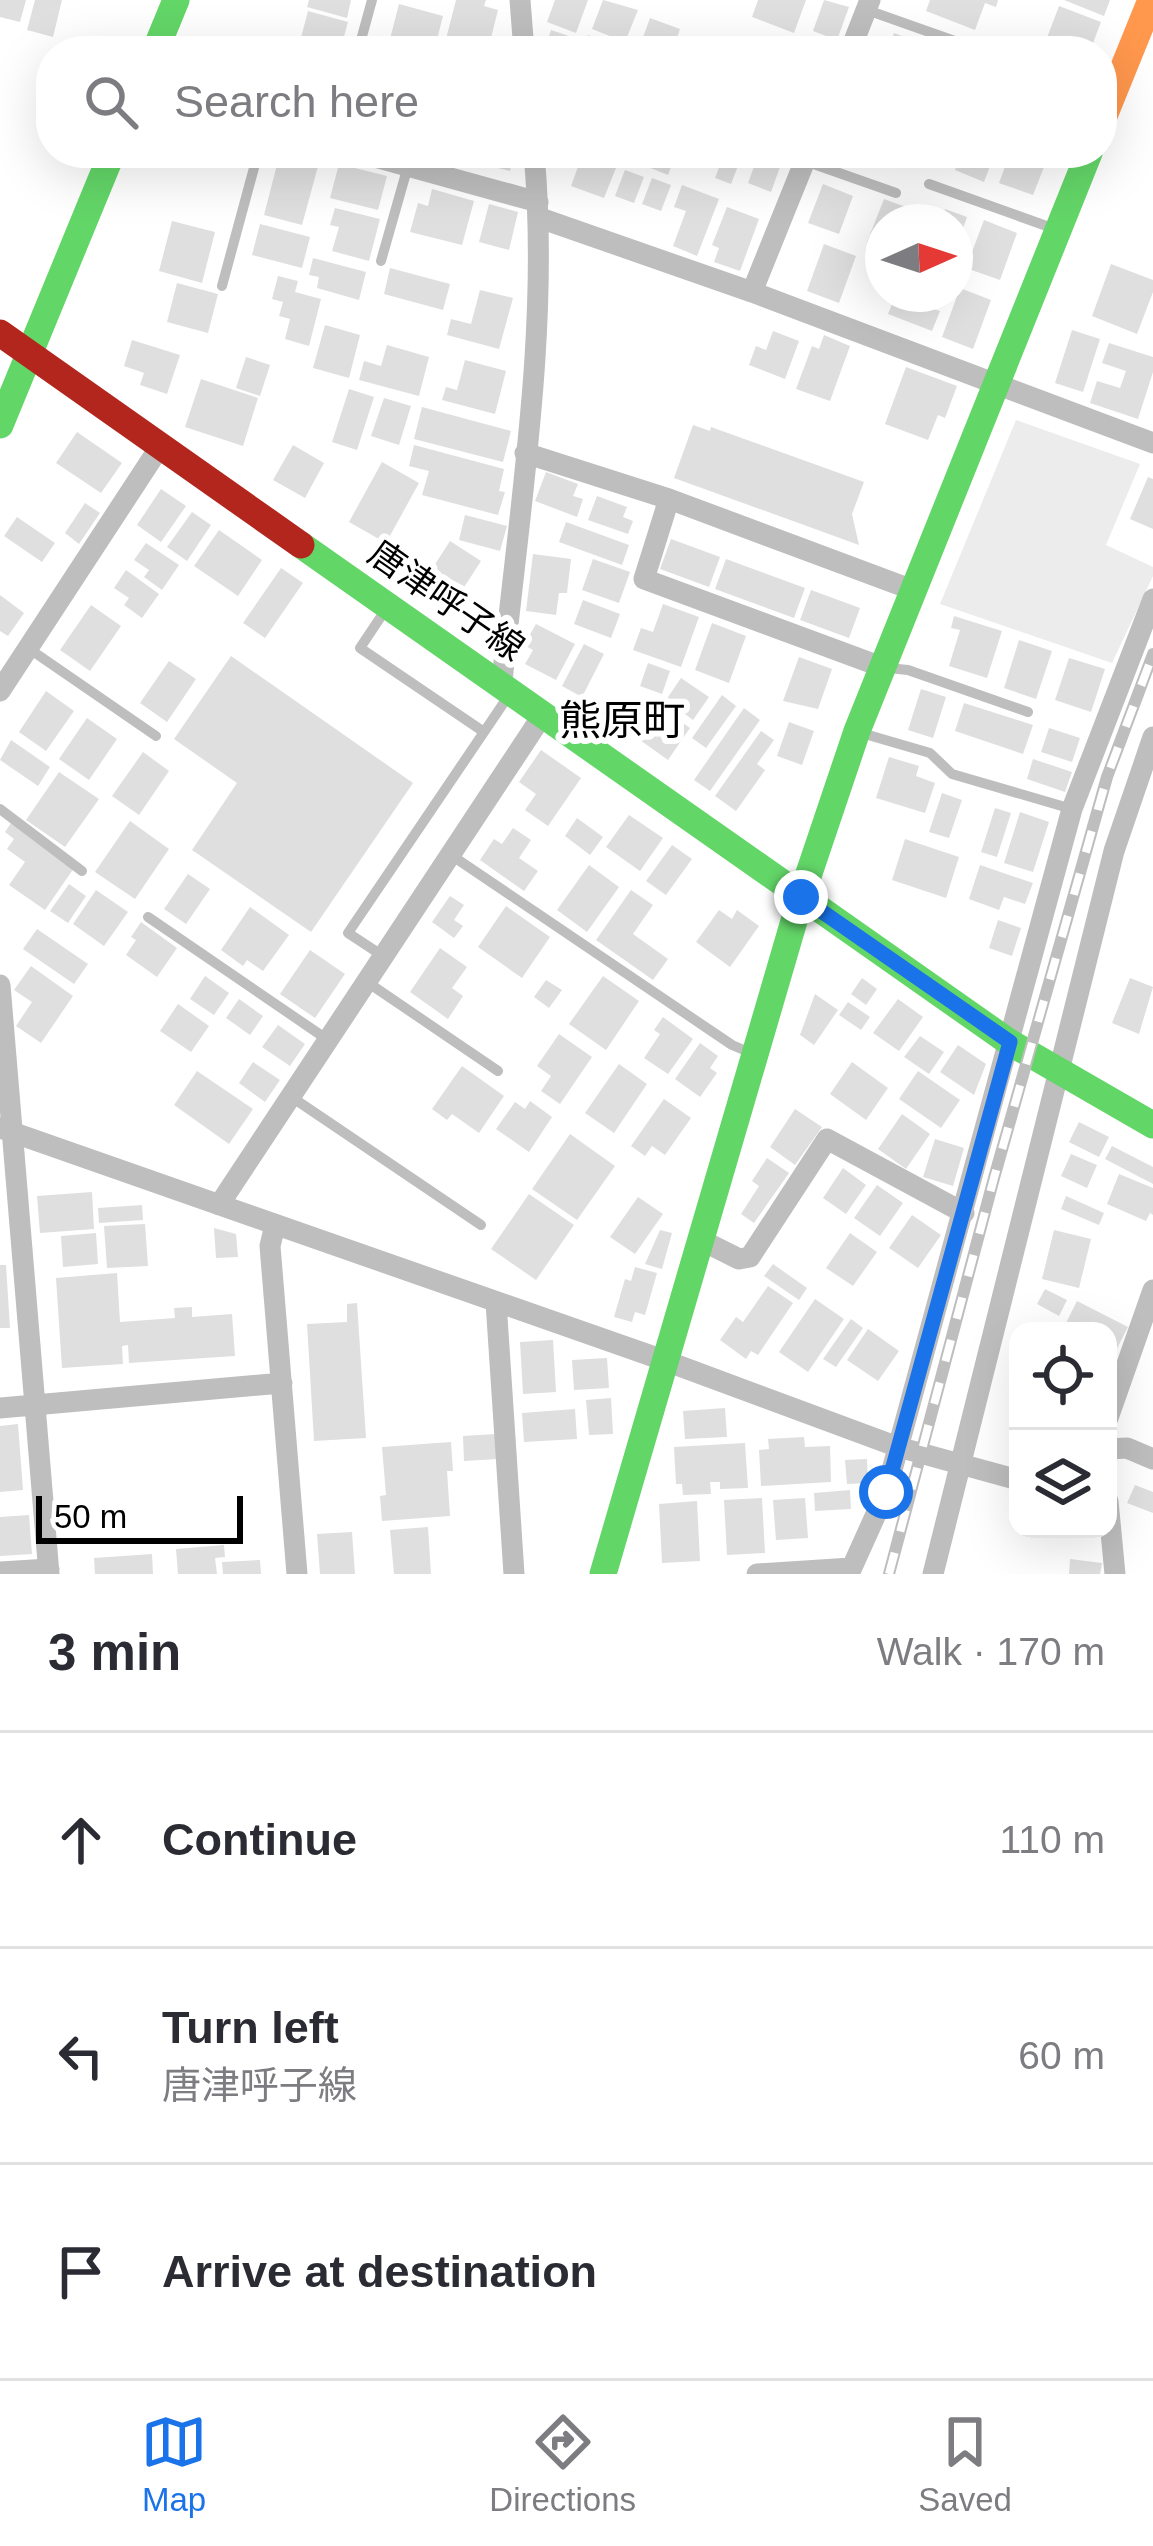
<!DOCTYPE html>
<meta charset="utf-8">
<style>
body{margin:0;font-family:Arial,"Noto Sans JP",sans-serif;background:#f7f7f7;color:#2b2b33}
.controls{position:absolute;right:36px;bottom:36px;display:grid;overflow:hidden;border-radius:24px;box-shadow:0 12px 48px #0002}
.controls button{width:108px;height:108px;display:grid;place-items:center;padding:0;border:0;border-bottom:3px solid #e1e1e2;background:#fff;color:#2b2b33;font:60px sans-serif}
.compass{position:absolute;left:865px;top:204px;width:108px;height:108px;border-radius:50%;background:#fff;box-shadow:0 12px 48px #0002;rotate:87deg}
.scale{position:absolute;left:36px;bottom:30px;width:207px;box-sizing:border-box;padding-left:12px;border:6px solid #000;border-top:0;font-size:33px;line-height:42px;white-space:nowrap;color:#000;-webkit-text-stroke:9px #fff;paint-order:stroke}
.stop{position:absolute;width:36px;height:36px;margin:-27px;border:9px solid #1a73e8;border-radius:50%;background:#fff}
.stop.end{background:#1a73e8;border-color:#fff;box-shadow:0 3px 12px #0008}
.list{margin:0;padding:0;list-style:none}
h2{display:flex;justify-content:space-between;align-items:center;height:156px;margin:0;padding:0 48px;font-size:51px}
h2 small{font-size:39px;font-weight:400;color:#7c7c81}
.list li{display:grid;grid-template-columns:78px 1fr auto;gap:36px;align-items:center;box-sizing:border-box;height:216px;padding:0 48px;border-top:3px solid #e1e1e2}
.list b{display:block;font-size:45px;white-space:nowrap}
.list p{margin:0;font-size:39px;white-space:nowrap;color:#7c7c81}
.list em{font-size:39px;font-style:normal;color:#7c7c81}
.icon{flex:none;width:66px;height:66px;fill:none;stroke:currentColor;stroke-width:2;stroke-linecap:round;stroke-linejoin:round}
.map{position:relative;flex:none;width:1153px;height:1574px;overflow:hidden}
.search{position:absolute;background:#fff;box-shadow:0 12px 48px #0002;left:36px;right:36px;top:36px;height:132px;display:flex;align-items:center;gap:30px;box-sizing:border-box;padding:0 42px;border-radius:48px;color:#7c7c81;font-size:45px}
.sheet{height:804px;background:#fff}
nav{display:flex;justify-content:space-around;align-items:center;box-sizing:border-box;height:168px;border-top:3px solid #e1e1e2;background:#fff;font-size:33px;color:#7c7c81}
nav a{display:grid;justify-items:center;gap:6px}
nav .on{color:#1a73e8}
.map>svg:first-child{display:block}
</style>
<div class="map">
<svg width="1153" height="1574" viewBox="0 0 1153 1574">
<rect width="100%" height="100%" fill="#fff"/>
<path fill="#ececec" d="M1016,420L1140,464L1106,545L1153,567V576L1112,663L940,604Z"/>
<path fill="#dfdfdf" d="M0,0H26L20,22L0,17Z
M35,0H62L53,37L27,30Z
M309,0H351L347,18L307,7Z
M456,0H486L484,6L498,10L488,50L446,39Z
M555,0H588L576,33L547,22Z
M603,0L638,10L625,42L592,29Z
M758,0H806L794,33L752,17Z
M824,0L849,7L837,40L813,31Z
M930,0H998L996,7L985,3L975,30L926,11Z
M1064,0H1110L1104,16Z
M399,4L443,16L434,51H403L404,47L389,43Z
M1059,6L1101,22L1090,51H1042Z
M308,11L348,22L340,51L298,49Z
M650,18L680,29L673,51H638Z
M551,30L578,39L573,51L547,42Z
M894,33L931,47L930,51H888Z
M588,35L629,51H582Z
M280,153L320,159L302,225L264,215Z
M477,153H514L510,171L474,162Z
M641,153H676L668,175L638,163Z
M705,153H743L731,184L715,178L720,165L703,159Z
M759,153H785L771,192L748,183Z
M961,153H995L984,182L955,170Z
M1010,153L1046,162L1033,195L999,183Z
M582,156L616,168L604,198L571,186Z
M339,164L387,176L378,210L330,198Z
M625,170L644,177L634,203L615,196Z
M652,178L671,185L661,211L642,204Z
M823,184L853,196L839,234L808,223Z
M682,185L719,199L697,256L673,246L686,211L674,207Z
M432,189L474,201L462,245L410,232L418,203L428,206Z
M884,199L911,209L906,222H883V248L867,242Z
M489,204L518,212L509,250L479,242Z
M727,207L759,219L740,271L714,262L719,248L712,245Z
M335,208L380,219L369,261L332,251L339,227L330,225Z
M945,209L967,217L956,248L955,222H940Z
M984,220L1017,233L1000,280L966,268Z
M172,221L215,232L202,283L159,271Z
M260,224L310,237L302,268L252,255Z
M824,244L856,256L839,303L807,291Z
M313,258L366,272L359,300L317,288L319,277L309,275Z
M1111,264L1153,280V292L1137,334L1092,316Z
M390,268L450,284L443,310L384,294Z
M278,276L298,281L295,292L321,299L309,346L285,339L290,319L279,316L283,302L272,299Z
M177,283L218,294L208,333L167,322Z
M960,288L991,300L973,349L942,337Z
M480,290L513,298L499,349L447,335L451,319L471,324Z
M896,294H937L931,308L940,311L932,331L888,314Z
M325,325L360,335L349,378L313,368Z
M1072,330L1100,339L1083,392L1055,383Z
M773,331L799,341L785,379L749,365L756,346L766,350Z
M824,335L850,346L830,401L796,389L812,346L819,349Z
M132,340L180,355L167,394L140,385L144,373L124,366Z
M1109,343L1153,357V372L1138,419L1090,403L1097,381L1120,388L1126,371L1102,363Z
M387,345L429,357L419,396L359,380L364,361L381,366Z
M246,357L270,365L260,396L236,388Z
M465,360L506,371L495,414L442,400L446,387L457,390Z
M906,367L957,386L945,418L938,415L928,440L885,424Z
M201,379L258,398L243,446L185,427Z
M349,389L374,397L357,450L332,442Z
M384,398L411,406L399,445L371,436Z
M422,407L511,431L503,462L414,439Z
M693,425L710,431L711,427L864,482L852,514L859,545L674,478Z
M77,432L122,463L101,493L56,463Z
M293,445L324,463L305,498L273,480Z
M414,445L504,469L499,491L505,492L498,515L422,495L429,471L409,466Z
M382,462L419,483L386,543L349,522Z
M546,472L578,484L573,496L583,499L577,517L535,501Z
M1148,477L1153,479V529L1130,519Z
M161,489L186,506L161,542L137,525Z
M597,496L627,507L623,517L633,521L628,534L588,520Z
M85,503L100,513L79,544L65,533Z
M192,512L211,525L187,561L167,547Z
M465,515L507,526L500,551L459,540Z
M17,517L55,543L42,562L4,536Z
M566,522L629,545L622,565L559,542Z
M219,530L262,560L238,596L194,566Z
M671,539L720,557L709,587L660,569Z
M450,541L481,561L450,609L419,589Z
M146,543L179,565L162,590L144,577L149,570L134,560Z
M533,554L571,559L567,593H559L556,615L526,611Z
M593,559L630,572L619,603L582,590Z
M726,559L805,588L794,618L715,589Z
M281,568L303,583L265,638L243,623Z
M126,570L159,594L142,618L124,605L129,598L114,588Z
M811,590L860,608L849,638L800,620Z
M0,595L24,613L8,636L0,631Z
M583,600L620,614L611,638L574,624Z
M663,604L699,617L681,667L633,650L641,628L653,632Z
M91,605L121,626L90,671L60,650Z
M954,616L1002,631L987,678L949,666L960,630L951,628Z
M712,623L746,636L729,683L695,670Z
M536,624L575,644L556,680L525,664L533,650L524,645Z
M1019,640L1052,651L1036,699L1004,688Z
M584,644L604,654L582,697L562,686Z
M231,656L413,783L311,932L192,850L237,783L174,739Z
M799,657L832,669L818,709L783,701Z
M1069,658L1105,669L1091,712L1055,700Z
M169,661L196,679L167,722L140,703Z
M648,663L670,671L662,694L640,686Z
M681,678L709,697L693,720L666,700Z
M921,689L946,697L933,738L908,730Z
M46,691L74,711L46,751L19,732Z
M722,695L736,706L706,748L692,738Z
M648,698L690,728L668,760L626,730Z
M964,703L1033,725L1023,754L955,731Z
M744,708L760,720L710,791L694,780Z
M87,718L117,739L89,780L59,759Z
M789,722L814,731L802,765L777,756Z
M1049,728L1080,738L1072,762L1041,752Z
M761,731L774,740L757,764L765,770L736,811L715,796Z
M11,740L50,767L38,786L0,760Z
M541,750L581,778L548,826L525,810L536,794L519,782Z
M143,752L169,771L139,815L112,796Z
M889,757L919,766L916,776L935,783L925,813L876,798Z
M1033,759L1072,772L1065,792L1027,779Z
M59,772L99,799L65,847L26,820Z
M942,793L962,800L949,838L929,832Z
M995,808L1011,813L997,857L981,852Z
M1020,812L1049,822L1033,872L1004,863Z
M629,815L663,838L640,871L606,847Z
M577,818L603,837L590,855L565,836Z
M130,821L169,849L135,899L95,872Z
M11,823L74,868L45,910L9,885L25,862L7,849L14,839L5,832Z
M513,828L531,840L519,858L538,871L524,891L480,860L494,839L502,844Z
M905,839L959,857L946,898L892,880Z
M672,845L692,859L666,895L646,881Z
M589,865L619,887L587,932L557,910Z
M980,865L1033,883L1025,904L1004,897L999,910L969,899Z
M188,874L210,889L186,924L164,909Z
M69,884L86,896L68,923L50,911Z
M96,890L128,912L104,946L73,924Z
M631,890L653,905L633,934L668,959L653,980L596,940Z
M450,896L464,905L454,920L463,926L454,938L432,922Z
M506,906L550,937L522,978L478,947Z
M250,907L289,935L263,971L247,960L243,966L221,950Z
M719,910L732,919L737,910L759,926L730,967L696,942Z
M998,920L1021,928L1012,956L989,948Z
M141,922L177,948L157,977L126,955L136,940L131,937Z
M37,929L88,964L74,984L23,949Z
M440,948L467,967L452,988L463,996L448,1019L410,992Z
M310,950L345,974L315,1018L280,994Z
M31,966L73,996L41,1043L16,1026L32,1002L14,990Z
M205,976L229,993L214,1015L190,999Z
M603,976L639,1001L606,1050L569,1024Z
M862,978L877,989L866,1005L851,994Z
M1130,978L1153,987L1139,1034L1112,1023Z
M546,980L562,990L549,1008L534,997Z
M815,994L838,1010L814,1045L800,1035Z
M239,999L263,1016L250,1035L226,1018Z
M898,999L923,1017L899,1051L873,1033Z
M848,1002L870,1017L861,1030L839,1015Z
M178,1004L209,1026L191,1052L160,1031Z
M663,1017L693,1039L668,1074L644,1058L660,1034L654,1030Z
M278,1025L305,1044L290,1066L262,1047Z
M559,1034L592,1057L560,1104L541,1091L551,1076L537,1066Z
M920,1036L944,1052L929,1074L904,1057Z
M700,1043L718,1056L710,1068L717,1073L700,1097L675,1079Z
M958,1045L986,1064L974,1095L940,1072Z
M253,1062L280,1080L265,1102L239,1083Z
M852,1062L888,1088L866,1120L830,1094Z
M619,1064L647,1084L614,1133L585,1113Z
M462,1066L504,1096L479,1133L452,1114L447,1120L432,1109Z
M197,1071L253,1109L229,1144L174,1105Z
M918,1071L960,1100L941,1128L899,1099Z
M664,1099L691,1118L665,1155L652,1146L645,1156L631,1146Z
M530,1101L552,1117L529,1152L496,1129L515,1102L525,1109Z
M795,1109L822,1127L795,1165L770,1147Z
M902,1114L930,1134L906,1169L878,1149Z
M1079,1122L1109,1137L1099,1157L1069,1142Z
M570,1134L615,1166L577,1220L532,1189Z
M935,1139L964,1148L953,1186L923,1177Z
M1112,1146L1153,1167V1184L1105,1159Z
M1071,1154L1097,1165L1087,1188L1061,1176Z
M767,1158L789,1173L754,1223L741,1214L759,1186L752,1181Z
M843,1168L866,1185L846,1214L823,1198Z
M1119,1174L1153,1188V1215L1150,1213L1146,1221L1107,1204Z
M877,1185L903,1203L880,1236L854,1218Z
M92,1192L94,1229L40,1233L37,1196Z
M529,1194L574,1225L536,1280L491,1249Z
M1066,1196L1104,1213L1099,1225L1061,1209Z
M638,1197L663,1214L635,1254L610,1237Z
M142,1205L143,1220L99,1223L98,1208Z
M912,1215L941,1235L918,1268L889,1248Z
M145,1224L148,1266L107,1268L104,1226Z
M214,1228L236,1234L238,1257L216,1258Z
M660,1230L672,1233L662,1269L645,1264Z
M1054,1230L1091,1239L1079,1288L1042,1279Z
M96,1233L98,1264L63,1267L61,1236Z
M850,1233L877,1252L853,1286L826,1268Z
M773,1264L807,1288L799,1300L764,1276Z
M0,1265H6L10,1328H0Z
M635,1267L657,1273L645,1315L635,1312L632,1322L614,1317L625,1279L631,1281Z
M117,1273L120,1322L175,1318L174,1308L192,1307V1317L232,1314L235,1356L129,1363L128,1345L122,1346L123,1364L62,1368L56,1278Z
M768,1286L793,1303L758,1355L751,1351L746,1359L720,1340L736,1317L743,1322Z
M1045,1289L1067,1300L1059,1316L1037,1304Z
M815,1299L844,1319L808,1372L779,1352Z
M1077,1301L1128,1327L1108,1366V1331H1062Z
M357,1303L366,1438L314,1441L307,1324L347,1322V1304Z
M851,1319L863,1328L836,1367L823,1359Z
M868,1329L899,1351L878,1381L847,1360Z
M553,1340L556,1392L523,1394L520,1342Z
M607,1358L609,1388L574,1390L572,1360Z
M611,1398L613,1434L589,1435L586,1400Z
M725,1408L727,1437L685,1439L683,1411Z
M575,1409L577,1439L524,1442L522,1413Z
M18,1424L23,1490L0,1492V1426Z
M496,1434L498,1459L464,1461L463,1436Z
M804,1437L805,1447L830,1446L831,1482L761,1486L759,1450L769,1449L768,1439Z
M451,1442L453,1471H447L450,1516L382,1521L380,1496L386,1495L382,1447Z
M745,1443L748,1488L720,1489V1482H710L711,1494L683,1495L682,1484H676L674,1447Z
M867,1459L868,1483L847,1484L845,1460Z
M1135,1485L1153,1492V1513L1127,1503Z
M850,1490L851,1509L815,1511L814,1493Z
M762,1498L765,1553L727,1555L724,1500Z
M805,1498L808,1538L776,1540L773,1500Z
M697,1501L700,1561L662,1563L659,1504Z
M29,1515L32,1554L0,1556V1517Z
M428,1527L431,1574H394L390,1530Z
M352,1532L355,1574H320L317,1534Z
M224,1545L225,1557L215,1558L217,1574H178L176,1549Z
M152,1554L153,1574H95L94,1558Z
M1070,1559L1102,1563L1100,1574H1069Z
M260,1560L261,1574H223L222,1562Z"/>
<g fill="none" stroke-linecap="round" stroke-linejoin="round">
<path stroke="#bebebe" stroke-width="10" d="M867,10L983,51
M358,51L372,0
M805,161L896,193
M929,184L1055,229
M381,261L408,166
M222,286L258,153
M384,612L360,648L484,732
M28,648L156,736
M888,668L908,670L1028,712
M858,732L930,753L952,774L1072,809
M0,809L82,871
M451,855L732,1045L751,1053
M148,917L328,1040
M383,956L348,933L507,698
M367,982L498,1071
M290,1096L481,1225"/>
<path stroke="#bebebe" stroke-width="21" d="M520,0L524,51
M850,51L870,0
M360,153L538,202
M540,218L752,292L1153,443
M752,292L808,153
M525,453L669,499L644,579L882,667
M669,499L913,590
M502,682C519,508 550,328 534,153
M0,691L161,445
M0,985L49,1574
M0,1128L666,1361L898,1447L1018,1480
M219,1205L544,713
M275,1225L270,1246L297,1574
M699,1239L739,1259L750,1257L827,1139L964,1213
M496,1302L514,1574
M0,1408L282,1383
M1108,1418L1153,1290
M1108,1449L1127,1448L1153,1459
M1108,1501L1115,1574
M0,1572L49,1569
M757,1574L851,1568
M849,1574L886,1492L1072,809L1153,599
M933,1574L1114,851L1153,737"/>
<path stroke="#63d668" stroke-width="27" d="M155,51L176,0
M0,425L112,153
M301,545L1009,1042L1153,1125
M603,1574L801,897L857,731L1089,153"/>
<path stroke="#ff974d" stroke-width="27" d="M1102,121L1151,0"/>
<path stroke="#b3261e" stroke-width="27" d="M0,333L301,545"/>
<g stroke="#bebebe" stroke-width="12">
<path id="rail" d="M889,1574L994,1178L1107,777L1153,654"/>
</g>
<use href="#rail" stroke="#fff" stroke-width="8" stroke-dasharray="22" stroke-linecap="butt"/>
</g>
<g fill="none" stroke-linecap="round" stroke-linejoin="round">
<path stroke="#1a73e8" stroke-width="15" d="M801,897L1010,1042L886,1492"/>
</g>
<g text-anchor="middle" stroke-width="12" stroke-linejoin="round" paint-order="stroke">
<g font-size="36" fill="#000" stroke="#fff">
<text transform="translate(447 600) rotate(35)" y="13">唐津呼子線</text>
</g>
<g font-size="42" fill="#000" stroke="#fff">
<text x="622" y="735">熊原町</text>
</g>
</g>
</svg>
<div class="controls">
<button><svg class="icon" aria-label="locate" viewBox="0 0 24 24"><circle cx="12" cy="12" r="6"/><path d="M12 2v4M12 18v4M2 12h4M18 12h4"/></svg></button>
<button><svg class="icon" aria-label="layers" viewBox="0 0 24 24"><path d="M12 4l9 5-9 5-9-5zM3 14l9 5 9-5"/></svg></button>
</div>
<svg class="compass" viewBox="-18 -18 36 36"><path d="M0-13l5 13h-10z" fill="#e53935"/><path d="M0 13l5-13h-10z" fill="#7c7c81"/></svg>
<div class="scale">50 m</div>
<div class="stop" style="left:886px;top:1492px"></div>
<div class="stop end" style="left:801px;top:897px"></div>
<div class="search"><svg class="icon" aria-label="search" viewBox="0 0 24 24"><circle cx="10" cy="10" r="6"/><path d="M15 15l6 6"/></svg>Search here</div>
</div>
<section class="sheet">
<h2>3 min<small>Walk · 170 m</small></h2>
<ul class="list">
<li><svg class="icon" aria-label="ahead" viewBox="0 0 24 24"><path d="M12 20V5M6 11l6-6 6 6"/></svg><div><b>Continue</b></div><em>110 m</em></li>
<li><svg class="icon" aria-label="left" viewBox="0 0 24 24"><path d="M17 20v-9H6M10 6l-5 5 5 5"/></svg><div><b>Turn left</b><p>唐津呼子線</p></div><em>60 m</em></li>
<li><svg class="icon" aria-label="arrive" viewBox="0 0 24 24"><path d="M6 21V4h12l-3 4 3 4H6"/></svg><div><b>Arrive at destination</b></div></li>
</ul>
</section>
<nav>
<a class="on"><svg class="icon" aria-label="map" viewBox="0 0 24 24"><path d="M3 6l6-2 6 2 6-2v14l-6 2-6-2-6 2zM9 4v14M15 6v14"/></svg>Map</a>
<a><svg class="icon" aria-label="directions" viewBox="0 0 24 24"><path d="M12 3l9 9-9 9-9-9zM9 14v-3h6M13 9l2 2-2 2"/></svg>Directions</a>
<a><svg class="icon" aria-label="saved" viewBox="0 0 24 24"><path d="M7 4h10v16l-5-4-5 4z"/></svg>Saved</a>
</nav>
